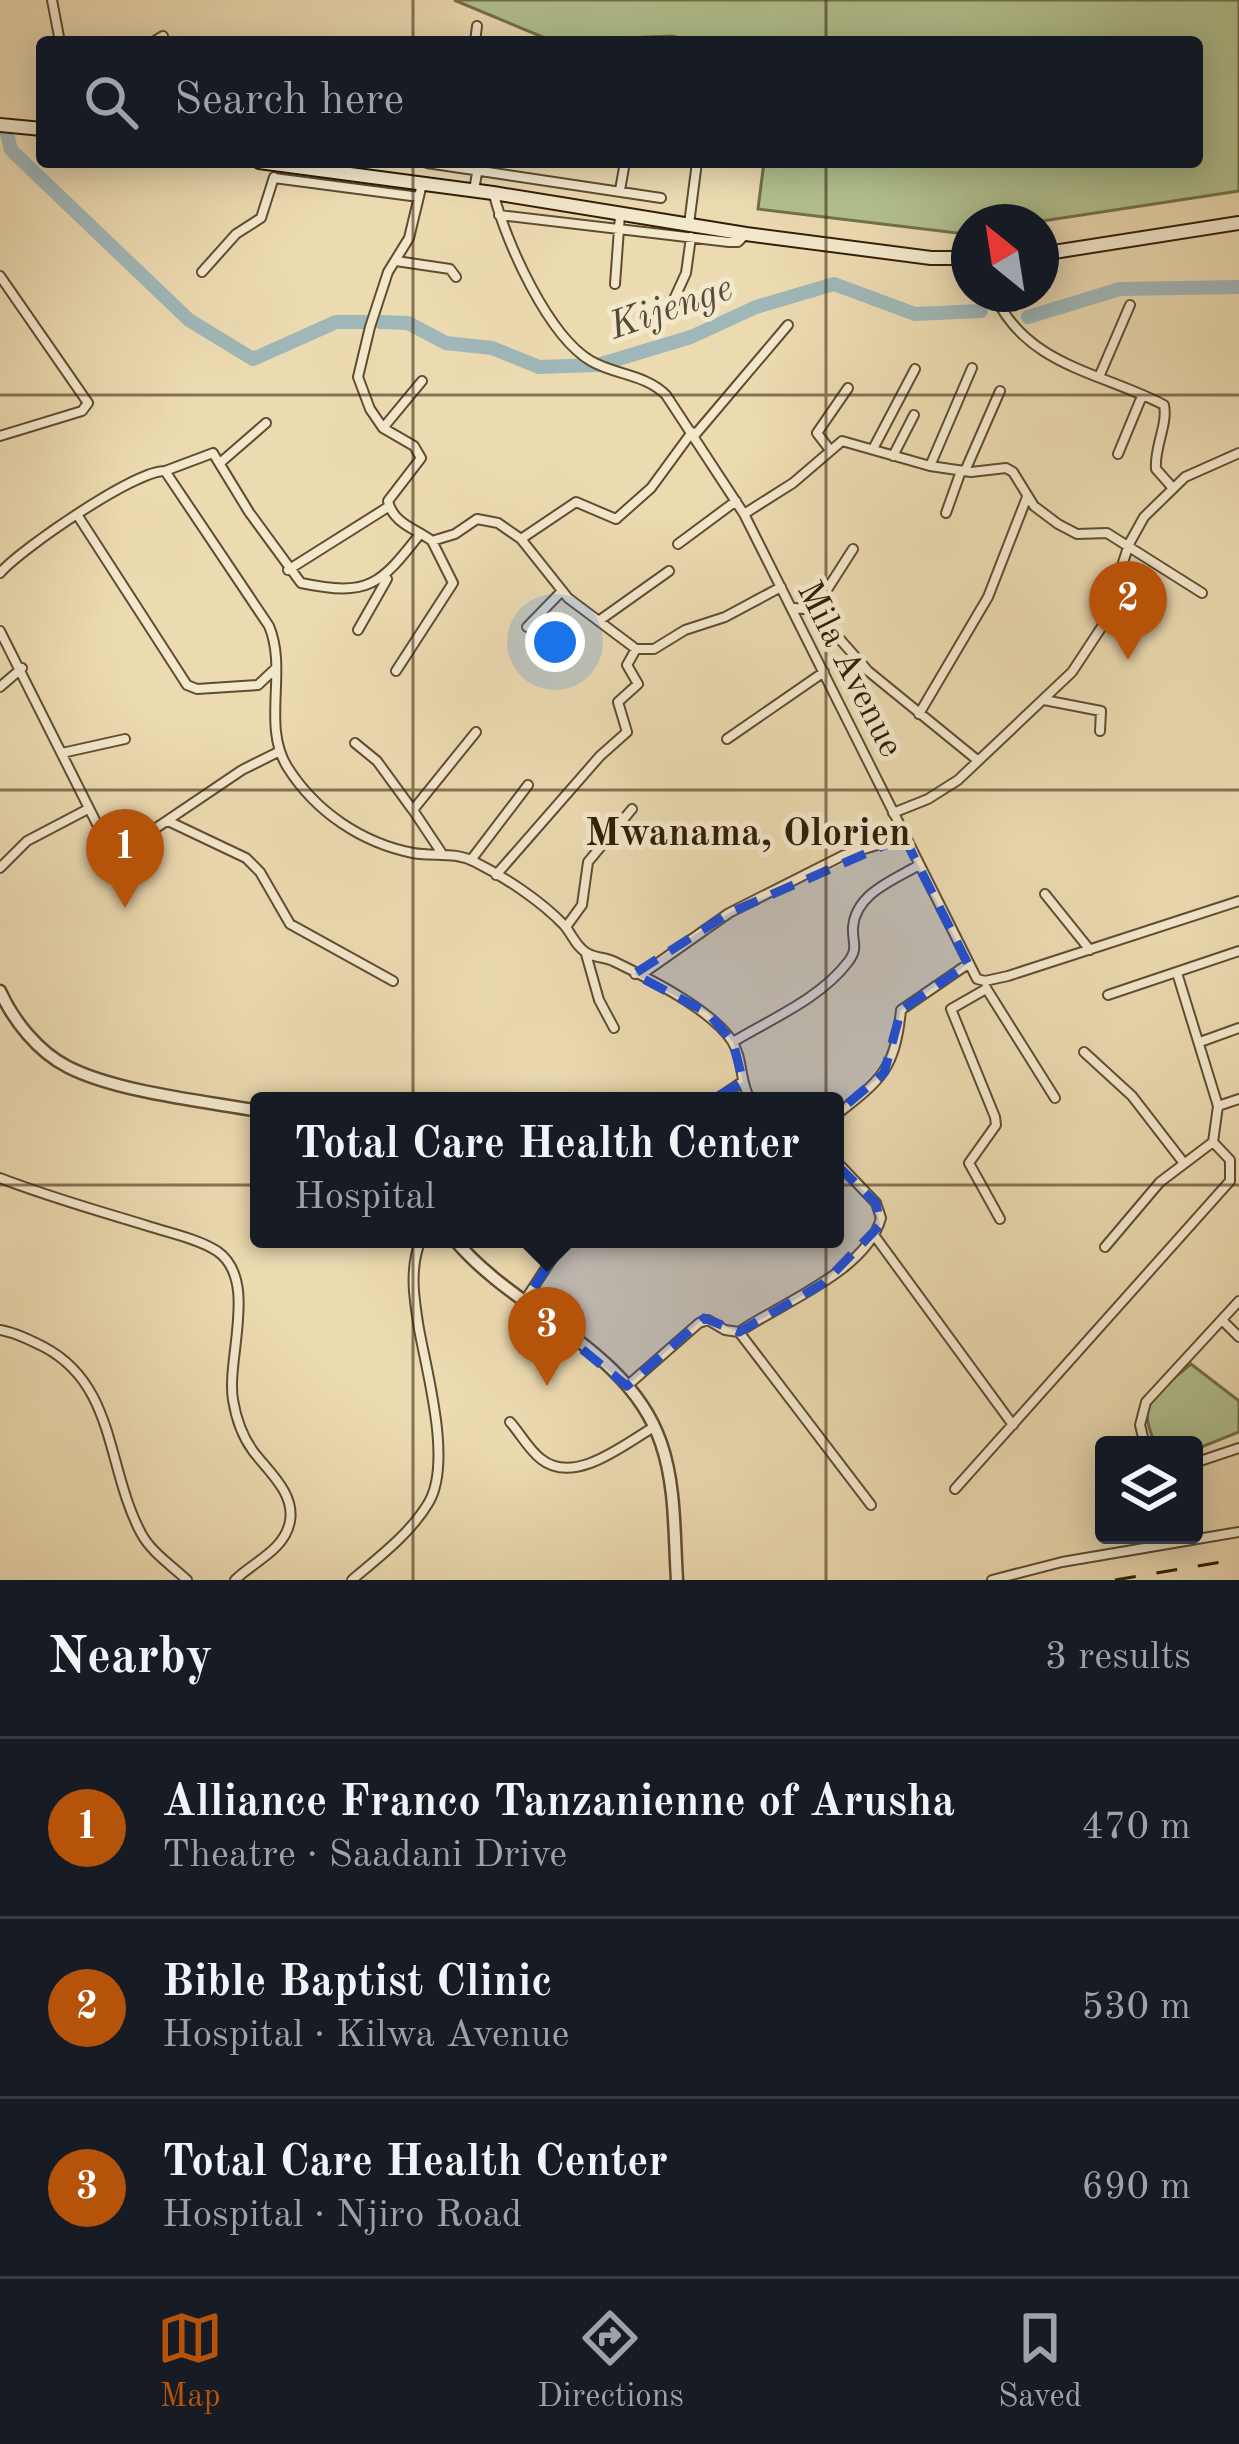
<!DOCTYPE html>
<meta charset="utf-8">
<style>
body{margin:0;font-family:"Old Standard TT",serif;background:#242831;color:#f1f3f6}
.controls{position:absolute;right:36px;bottom:36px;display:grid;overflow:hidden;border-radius:12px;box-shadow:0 6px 30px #0003}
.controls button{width:108px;height:108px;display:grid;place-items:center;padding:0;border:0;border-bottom:3px solid #363941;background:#171b24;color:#f1f3f6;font:60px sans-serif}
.compass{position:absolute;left:951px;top:204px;width:108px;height:108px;border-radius:50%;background:#171b24;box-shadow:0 6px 30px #0003;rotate:330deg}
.you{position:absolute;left:555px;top:642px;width:42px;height:42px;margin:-30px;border:9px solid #fff;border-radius:50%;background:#1a73e8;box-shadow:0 0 0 18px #1a73e833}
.badge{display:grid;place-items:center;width:78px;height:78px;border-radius:50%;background:#b45309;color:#fff;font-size:39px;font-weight:700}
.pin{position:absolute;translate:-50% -99px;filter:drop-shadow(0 3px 6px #0008)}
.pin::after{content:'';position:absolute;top:63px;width:42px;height:36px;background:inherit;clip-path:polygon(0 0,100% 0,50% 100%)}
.popup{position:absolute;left:250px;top:1092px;width:594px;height:156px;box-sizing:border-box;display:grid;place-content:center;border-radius:12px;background:#171b24;filter:drop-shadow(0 3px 9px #0005);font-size:39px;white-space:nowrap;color:#9ea1a6}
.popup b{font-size:45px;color:#f1f3f6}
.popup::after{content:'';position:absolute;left:50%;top:100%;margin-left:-24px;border:24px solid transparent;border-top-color:#171b24}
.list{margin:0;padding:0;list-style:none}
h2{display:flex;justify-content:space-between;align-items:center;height:156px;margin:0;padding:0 48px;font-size:51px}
h2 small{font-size:39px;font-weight:400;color:#9ea1a6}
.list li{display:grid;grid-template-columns:78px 1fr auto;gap:36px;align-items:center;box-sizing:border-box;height:180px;padding:0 48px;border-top:3px solid #363941}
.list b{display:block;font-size:45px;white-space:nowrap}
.list p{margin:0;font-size:39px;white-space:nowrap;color:#9ea1a6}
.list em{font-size:39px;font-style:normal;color:#9ea1a6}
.icon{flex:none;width:66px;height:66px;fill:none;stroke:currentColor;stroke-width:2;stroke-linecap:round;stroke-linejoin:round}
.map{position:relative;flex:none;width:1239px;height:1580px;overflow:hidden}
.search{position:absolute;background:#171b24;box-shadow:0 6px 30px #0003;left:36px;right:36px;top:36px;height:132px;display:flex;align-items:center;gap:30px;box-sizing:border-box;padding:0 42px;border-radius:12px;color:#9ea1a6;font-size:45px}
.sheet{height:696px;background:#171b24}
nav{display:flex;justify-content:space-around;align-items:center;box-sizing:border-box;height:168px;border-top:3px solid #363941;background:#171b24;font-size:33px;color:#9ea1a6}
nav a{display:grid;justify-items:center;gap:6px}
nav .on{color:#b45309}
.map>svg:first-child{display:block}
</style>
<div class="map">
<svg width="1239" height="1580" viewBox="0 0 1239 1580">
<rect width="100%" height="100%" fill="#ecdab1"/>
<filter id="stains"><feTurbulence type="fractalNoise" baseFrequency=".00167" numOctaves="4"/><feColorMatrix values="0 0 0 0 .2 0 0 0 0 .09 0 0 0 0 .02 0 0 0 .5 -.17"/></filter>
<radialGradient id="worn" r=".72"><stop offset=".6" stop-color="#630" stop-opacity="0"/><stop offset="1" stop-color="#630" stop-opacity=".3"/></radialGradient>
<path fill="#b2c18f" stroke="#72704a" stroke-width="3" d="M454,0H1239V191L1036,222H969V232L957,233L758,209L764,162H1197V42H698L672,36L552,41Z
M1191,1364L1239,1401V1432L1194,1450V1445H1156C1133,1398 1157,1394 1191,1364Z"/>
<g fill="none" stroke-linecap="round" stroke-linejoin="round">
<path stroke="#9fb7b8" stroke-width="14" d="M6,129L11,150L189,320L253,359L336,322H368
M1028,317L1120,289L1239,287
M380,322L408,323L446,343L492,348L539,367L598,365L691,337L756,307L834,284L915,314L981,311"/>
<g stroke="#604d31" stroke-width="12">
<path id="minor" d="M52,0L60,42
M153,42L163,36
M475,42L477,26
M427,163L661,198
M274,178L419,197
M422,184L409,238L388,272L370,327L358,377L370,409L383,428L414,446L421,458L388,501C393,524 417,529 432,541L455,534L477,519L498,523L521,539L568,598L636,649H654L685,630L725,617L781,587
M474,190L479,162
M620,190L625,162
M494,195C506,242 548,336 591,361C615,375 645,374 666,395L744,514L977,979L985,981L1008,976L1239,901
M499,215L729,242H738L745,235
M689,224L697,162
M396,261L450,269L456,277
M202,272L236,234L261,218L274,177
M0,276L88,403L82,411L0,436
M615,284L620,215
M994,294C1026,366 1101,372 1164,405C1168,425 1154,447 1156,469L1172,487
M670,308L686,273L691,237
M1099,377L1130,305
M383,428L422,381
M694,436L788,325
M874,447L915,369
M830,450L817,433L848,388
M1118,454L1142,396
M893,456L914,415
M220,463L266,423
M930,466L972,368
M165,471L213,453L249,512L301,583C369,597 380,585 420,534
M965,471L1000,391
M946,513L961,471
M744,514L793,483L842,441L930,466L971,472L1006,468L1013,472L1034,506L1058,524L1077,534L1107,533L1202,593
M78,516L187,685L197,689L258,685L276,668
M521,539L576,502L616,519L651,488L692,432
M678,544L736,501
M288,570L388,507
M0,573C22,548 136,470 165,471L269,626C288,671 261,726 288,768C316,812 362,843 413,853C435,857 454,851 475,862C505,877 541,901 564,925C572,934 576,947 587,953C595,958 604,957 613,961C648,978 711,1009 732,1041C744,1060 739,1082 751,1101
M795,608L814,610L868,671L976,759
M814,610L853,549
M600,620L669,571
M527,627L562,591
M358,630L387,579
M0,631L111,852L122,851L242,770L280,751
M396,671L453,583L432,541
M0,687L22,668
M1044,700L1101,711L1100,731
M919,714L988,597L1027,497
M727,739L824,672
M355,743L377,761L412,809
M62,753L125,739
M893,813L928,799L958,780L1072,672L1103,625L1129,544L1144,517L1185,477L1239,453
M168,821L246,858L260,872L290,924L393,981
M441,852L413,810L476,732
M471,860L528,785
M0,868L27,841L88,809
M496,875L600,756L627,732L618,702L638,684L627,665L636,649
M1045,894L1090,950
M566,927L582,905L588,862L632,809
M586,954L599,1000L614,1028
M635,974L645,972L729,913L844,855L904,837
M986,988L1055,1098
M986,989L951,1009L995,1117L996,1125L969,1163L1000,1219
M1108,995L1239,951
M733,1042C771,1019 821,998 848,962C859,948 852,942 853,927C856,893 894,880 919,865
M1200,1042L1239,1028
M1084,1052L1132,1096L1183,1162
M714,1101L742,1082
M1218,1106L1239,1099
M835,1116C881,1080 895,1070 901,1010L968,964
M0,1178C49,1197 99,1211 148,1226C170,1233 198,1239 217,1251C259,1280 226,1358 233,1400C236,1418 242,1436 253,1451C268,1471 295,1493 290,1521C285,1550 253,1562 235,1580
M874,1235L1013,1425
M1105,1247L1160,1182L1213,1142
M525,1300L565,1239
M1222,1320L1239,1337
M0,1330C16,1333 30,1340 44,1347C116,1385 106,1467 141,1533C151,1552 171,1565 187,1580
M739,1332L871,1505
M627,1386L699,1323L708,1320L725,1330L739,1332C781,1303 867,1271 881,1218L876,1203L835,1160
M510,1422C520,1433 529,1450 541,1459C575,1486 624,1444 654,1427
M1145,1445L1140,1425L1146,1402L1239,1301
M1194,1463L1239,1448
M955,1489L1230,1181V1160L1213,1142L1218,1106L1177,973
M352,1580C379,1557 411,1533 429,1502C452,1462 427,1373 419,1329C414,1298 409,1269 421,1239
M992,1580L1062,1562L1239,1532"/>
</g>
<g stroke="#604d31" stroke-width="15">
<path id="tertiary" d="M0,991C13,1020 38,1052 68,1067C117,1092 203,1101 259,1111
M454,1239C515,1313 628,1347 661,1443C676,1486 674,1535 677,1580"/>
</g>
<g stroke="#321e06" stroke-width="16">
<path id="secondary" d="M0,125L42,129
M259,162L493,193L746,234L931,258H969
M1041,254L1239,223"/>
</g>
<use href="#minor" stroke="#f3e7cc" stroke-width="8"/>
<use href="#tertiary" stroke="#f3e7cc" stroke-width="10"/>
<use href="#secondary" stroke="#f3e7cc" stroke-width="12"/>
<path stroke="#321e06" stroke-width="3" stroke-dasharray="21 21" stroke-linecap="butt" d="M1115,1580L1239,1559"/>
</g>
<path fill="#1d4ed8" fill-opacity="0.2" stroke="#1d4ed8" stroke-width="9" stroke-dasharray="24 15" stroke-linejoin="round" d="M904,837L968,964L901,1010L884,1073L808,1137L876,1203L880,1225L824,1283L739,1332L704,1318L627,1386L524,1302L624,1149L743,1082L733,1042L708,1013L634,974L729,913Z"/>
<path fill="none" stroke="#321e06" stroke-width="3" stroke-opacity="0.55" d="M413,0V42M826,0V42M413,162V1580M826,162V1580M0,395H1239M0,790H1239M0,1185H1239"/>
<g text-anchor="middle" stroke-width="10" stroke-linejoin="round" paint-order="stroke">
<g font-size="36" fill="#321e06" stroke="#f3e7cc">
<text transform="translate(852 668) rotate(63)" y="13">Mila Avenue</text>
</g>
<g font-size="39" font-style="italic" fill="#534c3b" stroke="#f3e7cc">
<text transform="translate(670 305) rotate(-19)" y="14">Kijenge</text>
</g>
<g font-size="39" font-weight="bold" fill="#321e06" stroke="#f3e7cc">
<text x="748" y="845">Mwanama, Olorien</text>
</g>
</g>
<rect width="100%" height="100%" filter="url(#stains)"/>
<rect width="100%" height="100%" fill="url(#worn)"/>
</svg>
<div class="controls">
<button><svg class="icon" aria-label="layers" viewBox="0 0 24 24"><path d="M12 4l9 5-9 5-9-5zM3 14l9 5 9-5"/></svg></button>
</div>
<svg class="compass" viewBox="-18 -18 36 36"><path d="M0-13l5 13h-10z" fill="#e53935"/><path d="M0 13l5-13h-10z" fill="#9ea1a6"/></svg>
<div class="you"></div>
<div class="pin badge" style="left:125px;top:908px">1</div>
<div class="pin badge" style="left:1128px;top:660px">2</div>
<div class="pin badge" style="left:547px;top:1386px">3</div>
<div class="popup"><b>Total Care Health Center</b>Hospital</div>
<div class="search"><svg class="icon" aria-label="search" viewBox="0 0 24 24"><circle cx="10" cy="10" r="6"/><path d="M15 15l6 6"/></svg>Search here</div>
</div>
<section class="sheet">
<h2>Nearby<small>3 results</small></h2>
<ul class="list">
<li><span class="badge">1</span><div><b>Alliance Franco Tanzanienne of Arusha</b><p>Theatre · Saadani Drive</p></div><em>470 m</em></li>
<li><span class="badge">2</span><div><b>Bible Baptist Clinic</b><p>Hospital · Kilwa Avenue</p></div><em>530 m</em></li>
<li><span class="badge">3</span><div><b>Total Care Health Center</b><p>Hospital · Njiro Road</p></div><em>690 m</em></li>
</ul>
</section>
<nav>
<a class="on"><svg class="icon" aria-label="map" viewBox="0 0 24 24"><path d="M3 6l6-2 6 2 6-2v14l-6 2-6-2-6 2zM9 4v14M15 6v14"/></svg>Map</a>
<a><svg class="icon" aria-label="directions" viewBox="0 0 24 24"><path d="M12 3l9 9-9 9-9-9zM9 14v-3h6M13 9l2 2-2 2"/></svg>Directions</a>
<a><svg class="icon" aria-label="saved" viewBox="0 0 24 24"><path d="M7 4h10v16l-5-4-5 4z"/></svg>Saved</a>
</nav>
